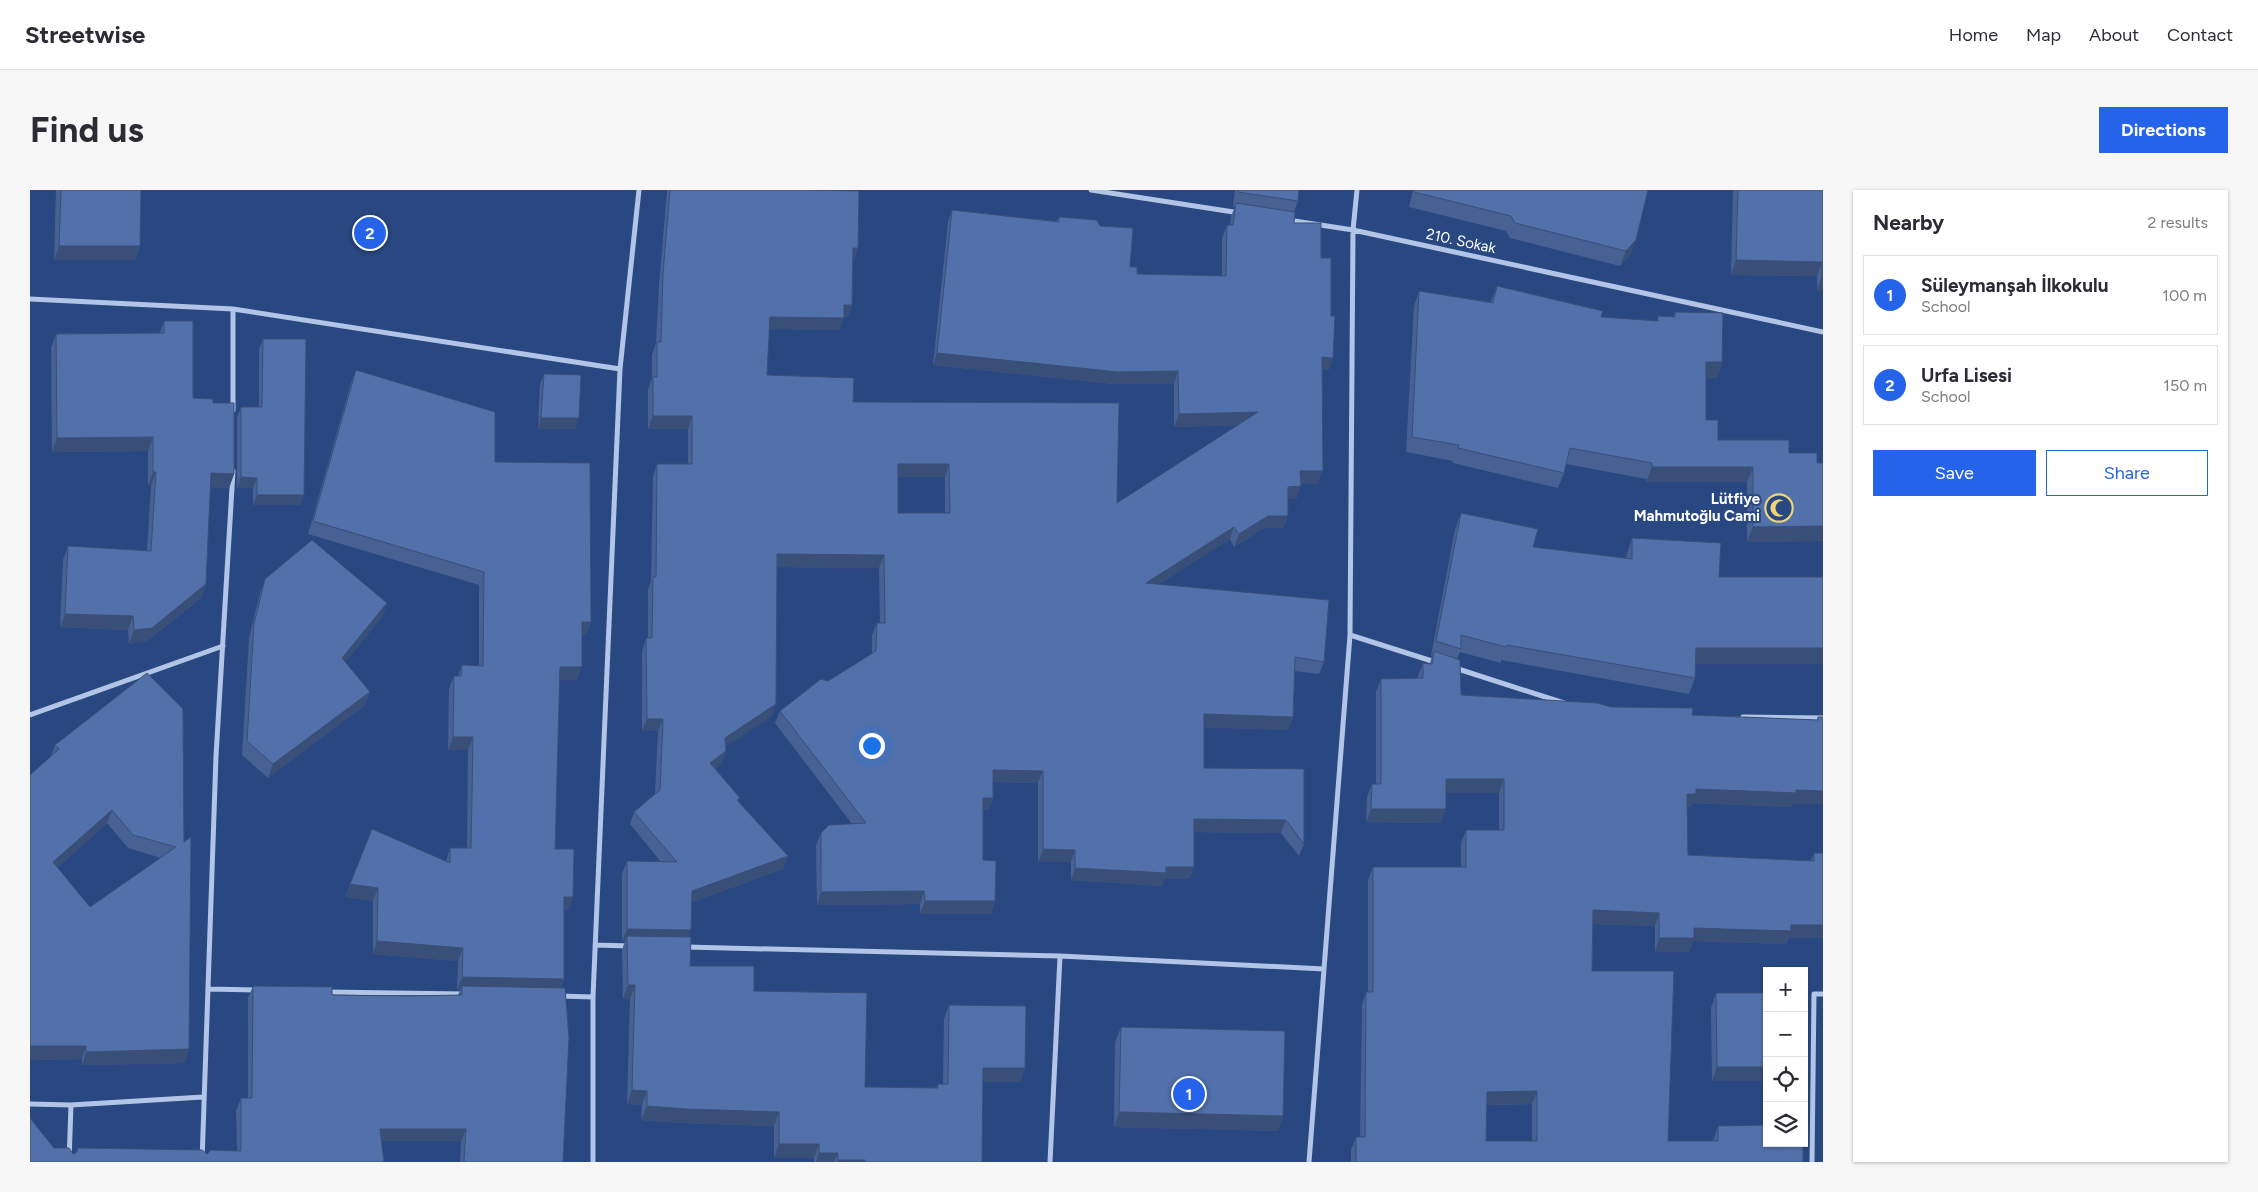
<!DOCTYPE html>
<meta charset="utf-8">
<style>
body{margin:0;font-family:Figtree,sans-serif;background:#f7f7f7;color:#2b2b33}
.controls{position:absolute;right:15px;bottom:15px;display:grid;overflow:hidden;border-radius:0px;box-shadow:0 1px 4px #0004}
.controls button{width:45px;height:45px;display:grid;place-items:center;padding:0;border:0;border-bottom:1px solid #e1e1e2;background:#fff;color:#2b2b33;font:25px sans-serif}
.you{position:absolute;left:841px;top:555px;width:18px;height:18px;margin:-12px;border:4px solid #fff;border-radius:50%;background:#1a73e8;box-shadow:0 0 0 8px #1a73e833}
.badge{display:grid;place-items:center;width:32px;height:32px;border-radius:50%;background:#2563eb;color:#fff;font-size:16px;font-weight:700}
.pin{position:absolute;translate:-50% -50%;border:2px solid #fff;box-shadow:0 1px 5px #0006}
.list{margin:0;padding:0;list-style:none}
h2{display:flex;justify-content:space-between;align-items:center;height:65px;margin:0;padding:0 20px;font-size:21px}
h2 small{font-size:16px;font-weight:400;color:#7c7c81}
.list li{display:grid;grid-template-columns:32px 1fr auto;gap:15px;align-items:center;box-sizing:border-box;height:80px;margin:0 10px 10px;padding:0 10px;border:1px solid #e1e1e2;border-radius:0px}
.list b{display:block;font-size:19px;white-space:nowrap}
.list p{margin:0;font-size:16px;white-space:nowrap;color:#7c7c81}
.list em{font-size:16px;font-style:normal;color:#7c7c81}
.actions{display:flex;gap:10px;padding:15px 20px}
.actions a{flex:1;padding:11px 0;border:1px solid #2563eb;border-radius:0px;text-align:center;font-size:18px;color:#2563eb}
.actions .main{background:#2563eb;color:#fff}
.icon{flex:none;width:28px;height:28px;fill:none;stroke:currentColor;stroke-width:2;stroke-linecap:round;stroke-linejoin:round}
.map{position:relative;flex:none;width:1793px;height:972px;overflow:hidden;border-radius:0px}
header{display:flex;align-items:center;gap:30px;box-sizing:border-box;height:70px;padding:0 25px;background:#fff;border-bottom:1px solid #e1e1e2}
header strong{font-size:24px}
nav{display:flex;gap:28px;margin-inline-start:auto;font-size:18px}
.intro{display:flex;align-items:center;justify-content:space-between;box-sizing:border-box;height:120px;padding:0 30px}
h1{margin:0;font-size:35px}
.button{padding:12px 22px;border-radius:0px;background:#2563eb;color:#fff;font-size:18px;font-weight:700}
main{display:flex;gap:30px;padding:0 30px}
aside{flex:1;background:#fff;border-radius:0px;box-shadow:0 1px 4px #0004}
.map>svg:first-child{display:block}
</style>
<header>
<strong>Streetwise</strong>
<nav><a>Home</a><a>Map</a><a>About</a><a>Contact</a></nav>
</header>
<div class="intro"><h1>Find us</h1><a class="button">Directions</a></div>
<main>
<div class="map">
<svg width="1793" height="972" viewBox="0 0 1793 972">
<rect width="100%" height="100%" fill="#294882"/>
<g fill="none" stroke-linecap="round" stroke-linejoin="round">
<path stroke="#b2c5e6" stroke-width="5" d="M1061,0L1210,23
M1258,30L1323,40L1793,142
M0,109L203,119L590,179
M203,119V220
M1320,445L1405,472
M1425,478L1534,513
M0,525L193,456
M1713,527L1793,528
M565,755L600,756
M656,757L1030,766
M179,799L226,800
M297,802L433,804
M529,806L563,807
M0,914L41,915L173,907
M39,972L41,915
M172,972L186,566L203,281
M563,972V807L590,179L609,0
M1020,972L1030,766L1294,779
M1279,972L1320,445L1323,40L1327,0
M1782,972L1784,804H1793"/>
</g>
<path fill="#476192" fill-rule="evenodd" d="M26,0H111L110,56L105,70H24Z
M637,0H782L828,58L824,70H823L822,115L818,127H814L809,140L739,139L737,185L823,212L1087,313L1208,235L1144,237V194H1084L903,175L918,32L922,20L1027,31L1029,27L1070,36L1100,77L1107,84L1192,86V48L1197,35H1200L1201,26L1205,17H1203L1205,0H1269L1268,11L1264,22V33L1291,68L1299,180H1292L1288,294H1271L1266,309H1258V326L1253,338H1234L1204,357L1200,349L1129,394L1294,472L1289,484L1265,481L1263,527L1258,540L1174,537V578L1274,579V654L1269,666L1251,643L1164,642V677L1159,689H1134L1132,696L1041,690V672H1008V593L963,592V608L959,620H953V670L965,711L961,724H890V714L787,715L786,656L791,643L822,634L745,533L750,521L842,464V445L847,433H850L849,378L747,377L742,526L695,557L696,561L691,574L685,578L710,608L708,611L758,666L753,679L662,712L658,747L660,776L724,801L835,897L906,898L908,894H913L914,829L919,815L995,878L990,892H953L952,972H784V968H744V936L652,933L611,930L612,915L597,914L600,809H593L592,760L595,751H592V684L597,671L631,672L600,634L604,622L625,604L628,541H612V461L616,448H618V400L621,391L623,287L627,274H658V239H618V200L622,188V165L626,153L629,96ZM868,287H915V323H868Z
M1383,0H1618L1601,64L1590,76L1480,48L1476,41L1379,17Z
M1703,0H1793V101H1787V86L1701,85Z
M1467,96L1571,127L1627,131L1628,126L1643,127L1645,122L1692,172L1687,188H1676V230L1688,250L1759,263L1787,273H1793V351L1717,352V292H1616V289L1536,274L1534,283L1528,298L1423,273V271L1376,262L1384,116L1389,101L1461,112Z
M134,131L163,208L183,213L204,284L199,298L180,297L176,394L171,408L117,451L99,454L98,440L30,437L33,370L38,356L117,361L121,296H118V261L22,262L21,158L26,144L130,143Z
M233,149L274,305L270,315H223V298H207V227L211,217H229V159Z
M326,180L465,272L561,432L556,445H552L547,490H529L525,659L539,720H534V789L531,798L533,972H430L431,951H351L354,972H0L24,958L43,964L46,962L48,958L177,964L207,961L206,921L211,908H218V808L223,796L302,805H428L430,800H427L428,771L343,764V711L315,707L320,694L416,671L420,658H437L438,560H418L419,499L424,486H428L432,475L449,476V395L278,344L321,193Z
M514,184L545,239H508L510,194Z
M1431,323L1503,357L1596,368L1597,364L1602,348L1689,387L1793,474H1666L1665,488L1659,504L1471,470V473L1430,462L1427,469L1431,505L1581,517L1662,525L1787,530L1788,527H1793L1761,617L1662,613L1661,617H1657L1658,665L1781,671L1784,663H1793L1756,754L1663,751L1659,762H1625V736L1563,734L1562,781L1638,951H1683L1688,936L1773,972H1321V960L1326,947H1330L1332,815L1336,802H1338V690L1343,677H1431V653L1436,640H1469V603H1416L1411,633L1336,632L1337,607L1342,594H1346V502L1351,489L1388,488V486L1393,473H1400L1402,466H1401L1425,339ZM1502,914V951H1456L1457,915Z
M235,389L357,413L352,427L315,472L340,502L334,516L238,588L212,565L219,448L230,403Z
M153,519L155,873L52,875V869L0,870L21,566L25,555ZM77,633L98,658L131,668L60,717L27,678Z
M1686,803L1737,891H1682L1681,818Z
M1091,837L1253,926L1248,941L1084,937L1085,852Z"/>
<path fill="#394f77" d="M1606,50L1601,64L1590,76L1596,61Z
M29,56H110L105,70H24Z
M823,58H828L824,70H819Z
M1706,70L1792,72L1787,86L1701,85Z
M1792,86H1793V101H1787Z
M814,115H822L818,127H810Z
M740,127L814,128L809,140L735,139Z
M907,163L1148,181L1144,194H1084L903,175Z
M1292,167L1303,168L1299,180H1287Z
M1676,172H1692L1687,188H1671Z
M1228,222L1223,235L1144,237L1149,224Z
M623,226H662L658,239H618Z
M511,228H549L545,239H508Z
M123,247L118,261L22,262L27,248Z
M868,274H919L915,287H864Z
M1622,277H1723L1717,292H1616Z
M1270,281H1293L1288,294H1266Z
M123,282H126L121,296H118Z
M181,283L204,284L199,298L176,297Z
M211,287L227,288L223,298H207Z
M1271,296L1266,309H1253L1258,297Z
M227,305H274L270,315H223Z
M1238,326H1258L1253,338H1234L1204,357L1209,344Z
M1793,336V351L1717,352L1723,337Z
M1204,337L1200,349L1111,406L1116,393Z
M747,364L854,365L849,378L742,377Z
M176,394L171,408L117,451L99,454L104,440Z
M357,413L352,427L307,482L312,468Z
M35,424L103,426L98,440L30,437Z
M552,432H561L556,445H548Z
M1666,458H1793V474H1661Z
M530,477H552L547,490H525Z
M340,502L334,516L238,588L243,574Z
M746,514L742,526L691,560L695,548Z
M1174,524L1263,527L1258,540L1170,537Z
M617,529H633L628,541H612Z
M423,547H443L438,560H418Z
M696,561L691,574L676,585L680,573Z
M963,580L1013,581L1008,593L959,592Z
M1416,589H1474L1469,603H1411Z
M1666,599L1793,601V614H1762L1761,617L1662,613L1661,617H1652L1657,604Z
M953,608H963L959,620H949Z
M1341,619H1416L1411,633L1336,632Z
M82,620L77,633L18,686L23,672Z
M1164,629L1256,630L1251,643L1160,642Z
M1013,659L1045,660L1041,672H1008Z
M758,666L753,679L657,714L662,701Z
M1164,677L1159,689H1134L1132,696L1041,690L1045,678Z
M320,694L348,698L343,711L315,707Z
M894,701L890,714L787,715L791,702Z
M534,707H543L539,720H529Z
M895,711H965L961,724H890Z
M1563,720L1629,723L1625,736L1558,734Z
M1761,735H1793V748H1758L1756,754L1663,751L1659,762H1625L1629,748L1664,738Z
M597,739L661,740L656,753L597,746L595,751H592Z
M347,751L433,758L428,771L343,764Z
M432,787L534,789L529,802L432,796L430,800H427Z
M598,795H605L600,809H593Z
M0,856H56L52,869L0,870Z
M159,859L155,873L52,875L56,862Z
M1687,877H1737V891H1682Z
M953,878H995L990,892H948Z
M602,900L617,901L612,915L597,914Z
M1507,901L1502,914L1452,915L1457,902Z
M617,916L749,922L744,936L652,933L611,930Z
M1089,922L1253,926L1248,941L1084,937Z
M350,939H436L431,951H345Z
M749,954H789L784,968H744Z
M789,963H808L804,972H786Z
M808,970H835L834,972H807Z"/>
<path fill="#5271aa" stroke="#394f77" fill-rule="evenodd" d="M31,0H111L110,56H29Z
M640,0H782L829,1L828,58H823L822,115H814V128L740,127L737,185L824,188L823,212L1089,213L1087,313L1228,222L1149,224L1148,181L1088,182L907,163L922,20L1029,32V27L1067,30L1070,36L1103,38L1100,77H1107V84L1196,86L1197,35H1203L1206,13L1265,22L1264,33H1291V68H1301V126H1305L1303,168L1292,167L1293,281H1270L1271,296L1258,297V326H1238L1209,344L1204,337L1116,393L1299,410L1294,472L1265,467L1263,527L1174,524V578L1274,579V654L1256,630L1164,629V677H1136V683L1045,678V660L1013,659V581L963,580V608H953V670L966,671L965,711H895L894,701L791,702V643L799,635L836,633L750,521L791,489L798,491L846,461L847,433H855L854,365L747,364L746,514L695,548L696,561L680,573L710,608L707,610L758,666L662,701L661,740L597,739V671L647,672L604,622L630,600L633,529H617L616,448H622L623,387H626L627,274H662V226H623V187H627V152H631L633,84ZM868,274H919L920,323H868Z
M1208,0H1269L1268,11L1208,2Z
M1385,0H1618L1606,50L1596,61L1485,33L1481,26L1384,2Z
M1708,0H1793V86H1792V72L1706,70Z
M1467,96L1573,121L1571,127L1628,131V126L1645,127V122L1693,123L1692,172H1676V230H1688V250H1759V263H1787V273H1793V336L1723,337V277H1622V273L1540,258L1534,283L1428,258L1429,255L1382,247L1389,101L1463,113Z
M134,131H163V208L183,209V213H204V284L181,283L176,394L122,438L104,440L103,426L35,424L38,356L121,361L126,282H123V247L27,248L26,144L134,143Z
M233,149H276L274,305H227V288L211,287V217H232Z
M326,180L465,222V272L560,273L561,432H552V477H530L525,659H544L543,707H534V789L432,787L433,758L347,751L348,698L320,694L342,639L420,673V658H441L443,547H423L424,486H431L432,475L453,476L454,382L283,331Z
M514,184L551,185L549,228H511Z
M1431,323L1508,339L1503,357L1602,369V348L1691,353L1689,387H1793V458H1666L1665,488L1477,455L1476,457L1431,445V459L1406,451Z
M282,350L357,413L312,468L340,502L243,574L217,551L224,434L235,389Z
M1404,461L1430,470L1431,505L1567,513L1581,517L1663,518L1662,525L1788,530V527H1793V601L1766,600V603L1666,599V604H1657L1658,665L1784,671V663H1793V735H1761V741L1664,738V748H1629V723L1563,720L1562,781H1644L1638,951H1688V936L1737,935V953H1773V972H1326V947H1335L1336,802H1343V677H1436V640H1474V589H1416V619H1341L1342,594H1351V489L1393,488V473L1402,474ZM1507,901V951H1456L1457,902Z
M117,483L153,519L154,652L161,647L159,859L56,862V856H0V585L29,559L25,555ZM82,620L103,645L146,657L60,717L23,672Z
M597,746L661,747L660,776H724V801L837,803L835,897L908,898V894H918L919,815L996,816L995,878H953L952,972H835V970H808V963H789V954H749V922L657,919L617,916V901L602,900L605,795H598Z
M223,796L302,797V805L377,806L432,805V796L535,798L539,847L533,972H434L436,939H350L354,972H0V928L24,958H39L43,964L47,962L48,958L172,960L177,964L181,960L211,961V908H222Z
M1686,803H1737V877H1687Z
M1091,837L1255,841L1253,926L1089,922Z"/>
<defs>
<g id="mosque-ring" transform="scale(1.4375)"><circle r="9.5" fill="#294882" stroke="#edd679" stroke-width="1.5"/><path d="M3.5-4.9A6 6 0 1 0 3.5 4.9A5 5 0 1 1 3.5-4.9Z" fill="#edd679"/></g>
</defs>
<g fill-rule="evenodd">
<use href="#mosque-ring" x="1749" y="318"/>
</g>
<g text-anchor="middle" stroke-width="4" stroke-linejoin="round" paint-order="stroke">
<g font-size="15" fill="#fff" stroke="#294882">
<text transform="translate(1431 51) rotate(12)" y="5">210. Sokak</text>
</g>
<g font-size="15" font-weight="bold" fill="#fff" stroke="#294882" text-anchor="end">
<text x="1730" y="314">Lütfiye<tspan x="1730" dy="17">Mahmutoğlu Cami</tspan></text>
</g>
</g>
</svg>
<div class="controls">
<button>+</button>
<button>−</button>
<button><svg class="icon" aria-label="locate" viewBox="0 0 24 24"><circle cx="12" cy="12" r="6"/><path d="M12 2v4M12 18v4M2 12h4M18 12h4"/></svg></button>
<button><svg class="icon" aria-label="layers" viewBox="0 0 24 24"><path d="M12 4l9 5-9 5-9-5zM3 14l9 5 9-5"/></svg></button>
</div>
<div class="you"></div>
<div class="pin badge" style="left:1159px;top:904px">1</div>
<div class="pin badge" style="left:340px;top:43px">2</div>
</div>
<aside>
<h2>Nearby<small>2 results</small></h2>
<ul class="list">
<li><span class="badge">1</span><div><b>Süleymanşah İlkokulu</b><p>School</p></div><em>100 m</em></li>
<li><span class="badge">2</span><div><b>Urfa Lisesi</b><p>School</p></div><em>150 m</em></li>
</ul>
<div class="actions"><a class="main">Save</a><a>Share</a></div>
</aside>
</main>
